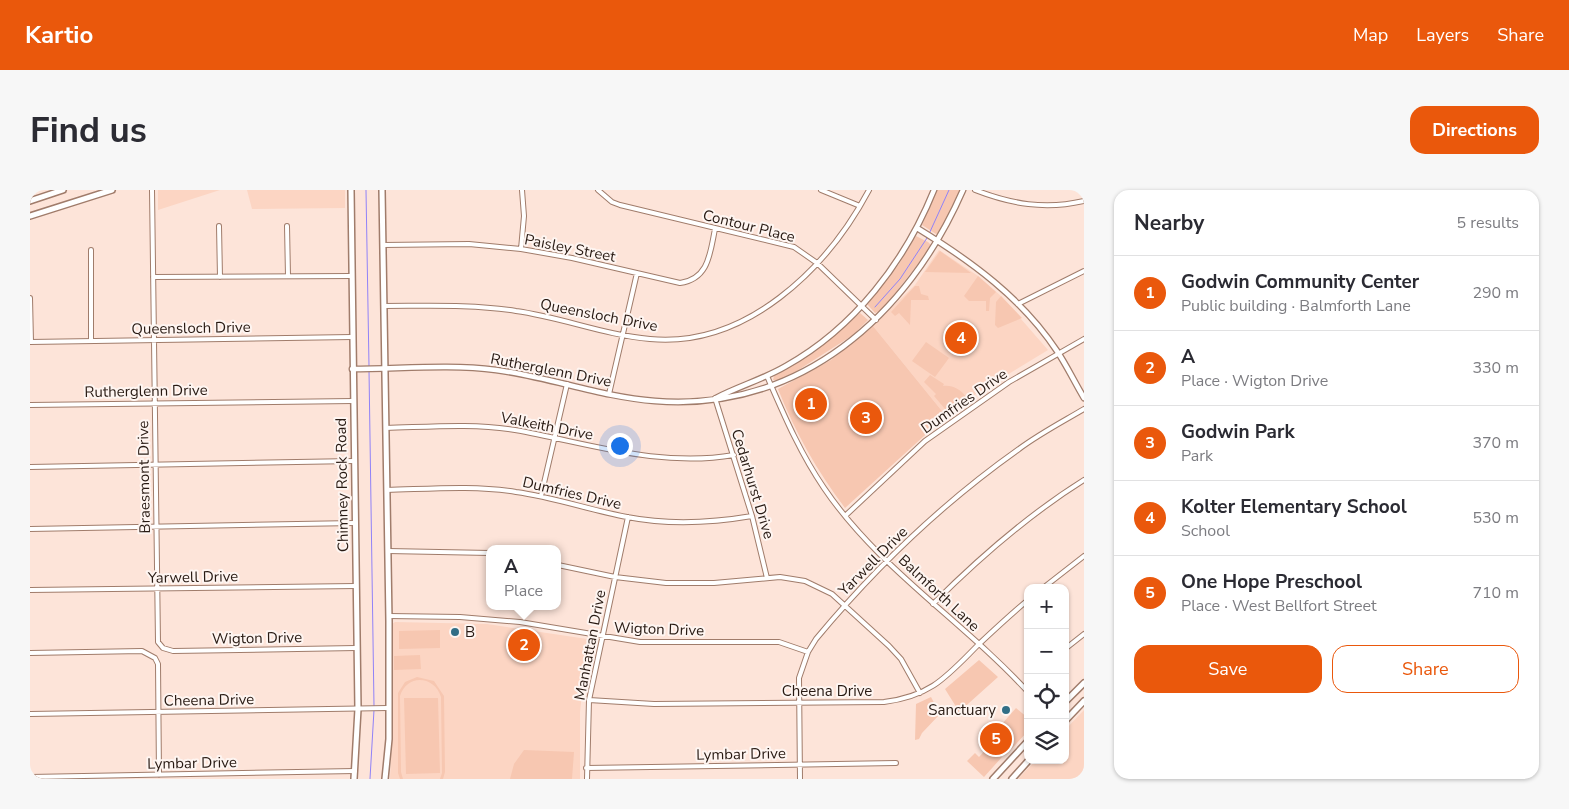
<!DOCTYPE html>
<meta charset="utf-8">
<style>
body{margin:0;font-family:"Nunito Sans",sans-serif;background:#f7f7f7;color:#2b2b33}
.controls{position:absolute;right:15px;bottom:15px;display:grid;overflow:hidden;border-radius:10px;box-shadow:0 1px 4px #0004}
.controls button{width:45px;height:45px;display:grid;place-items:center;padding:0;border:0;border-bottom:1px solid #e1e1e2;background:#fff;color:#2b2b33;font:25px sans-serif}
.you{position:absolute;left:589px;top:255px;width:18px;height:18px;margin:-12px;border:4px solid #fff;border-radius:50%;background:#1a73e8;box-shadow:0 0 0 8px #1a73e833}
.badge{display:grid;place-items:center;width:32px;height:32px;border-radius:50%;background:#ea580c;color:#fff;font-size:16px;font-weight:700}
.pin{position:absolute;translate:-50% -50%;border:2px solid #fff;box-shadow:0 1px 5px #0006}
.popup{position:absolute;left:456px;top:355px;width:75px;height:65px;box-sizing:border-box;display:grid;place-content:center;border-radius:10px;background:#fff;filter:drop-shadow(0 1px 4px #0005);font-size:16px;white-space:nowrap;color:#7c7c81}
.popup b{font-size:19px;color:#2b2b33}
.popup::after{content:'';position:absolute;left:50%;top:100%;margin-left:-10px;border:10px solid transparent;border-top-color:#fff}
.list{margin:0;padding:0;list-style:none}
h2{display:flex;justify-content:space-between;align-items:center;height:65px;margin:0;padding:0 20px;font-size:21px}
h2 small{font-size:16px;font-weight:400;color:#7c7c81}
.list li{display:grid;grid-template-columns:32px 1fr auto;gap:15px;align-items:center;box-sizing:border-box;height:75px;padding:0 20px;border-top:1px solid #e1e1e2}
.list b{display:block;font-size:19px;white-space:nowrap}
.list p{margin:0;font-size:16px;white-space:nowrap;color:#7c7c81}
.list em{font-size:16px;font-style:normal;color:#7c7c81}
.actions{display:flex;gap:10px;padding:15px 20px}
.actions a{flex:1;padding:11px 0;border:1px solid #ea580c;border-radius:15px;text-align:center;font-size:18px;color:#ea580c}
.actions .main{background:#ea580c;color:#fff}
.icon{flex:none;width:28px;height:28px;fill:none;stroke:currentColor;stroke-width:2;stroke-linecap:round;stroke-linejoin:round}
.map{position:relative;flex:none;width:1054px;height:589px;overflow:hidden;border-radius:15px}
header{display:flex;align-items:center;gap:30px;box-sizing:border-box;height:70px;padding:0 25px;background:#ea580c;color:#fff}
header strong{font-size:24px}
nav{display:flex;gap:28px;margin-inline-start:auto;font-size:18px}
.intro{display:flex;align-items:center;justify-content:space-between;box-sizing:border-box;height:120px;padding:0 30px}
h1{margin:0;font-size:35px}
.button{padding:12px 22px;border-radius:15px;background:#ea580c;color:#fff;font-size:18px;font-weight:700}
main{display:flex;gap:30px;padding:0 30px}
aside{flex:1;background:#fff;border-radius:15px;box-shadow:0 1px 4px #0004}
.map>svg:first-child{display:block}
</style>
<header>
<strong>Kartio</strong>
<nav><a>Map</a><a>Layers</a><a>Share</a></nav>
</header>
<div class="intro"><h1>Find us</h1><a class="button">Directions</a></div>
<main>
<div class="map">
<svg width="1054" height="589" viewBox="0 0 1054 589">
<rect width="100%" height="100%" fill="#fde4d9"/>
<path fill="#fcd5c3" d="M128,0H190L128,20Z
M217,0H315V18L222,19Z
M909,60L948,86L971,106L1018,160L941,207L916,226L843,136L885,95Z
M365,432L457,434L564,450L553,494L550,522V589H360L363,525L362,434Z
M1054,520V589H988L1006,570H1035V540Z"/>
<path fill="#f7c7b1" d="M907,0H930L909,43L906,44L892,35Z
M886,46L898,52L902,56L852,120L845,123L837,114L869,74Z
M910,61L941,83L895,82Z
M948,86L966,102L960,108L959,121H956V111H939L934,106Z
M885,96H889L891,104L898,106L899,110H881L880,135L869,123L865,126L861,122Z
M971,106L992,128L968,138L965,135L966,112Z
M830,123L838,130L823,145L759,186L750,190H743L744,186L796,152Z
M843,136L916,226L815,318C787,281 765,242 748,199L801,170Z
M896,152L919,168L905,187L882,171Z
M900,185L914,194L913,196C923,195 930,199 936,207L919,219H915L904,206L906,204L894,192Z
M410,440V458L369,459V441Z
M390,465L391,479L364,480V466Z
M949,470L968,487L929,522L925,521V515L915,499Z
M387,487L404,491L414,506L415,582L413,589H410L412,583L411,507C405,486 377,483 370,506L371,582L373,589H370L368,583V503L375,492Z
M901,507L910,524L892,543L889,549L885,550L886,514Z
M374,508H408L410,583L376,584Z
M986,518L998,528V541L976,565L968,558L981,543L971,535Z
M959,556L972,567L954,587L937,571L945,563L949,567Z
M494,560L544,562L542,589H480L484,574Z"/>
<g fill="none" stroke-linecap="round" stroke-linejoin="round">
<path stroke="#9082f8" stroke-width="1" d="M336,0L339,176
M899,44L919,0
M845,117L870,89L897,48
M339,180L344,516
M340,589L344,520"/>
<g stroke="#a07c6b" stroke-width="6">
<path id="minor" d="M122,0L128,452L133,458L143,461L326,458
M568,0L582,12L590,15L764,57L787,73L846,130
M791,0L830,16
M945,0C981,14 1015,20 1054,11
M189,36L190,87
M257,36L258,86
M353,55L439,54L491,59L542,68L650,93C679,89 680,63 685,39
M491,59L494,26L492,0
M61,60V151
M123,87L322,86
M0,108L1,152
M988,114L1054,81
M354,116C398,116 443,114 486,121C531,127 574,145 620,149C716,158 797,79 839,0
M0,152L322,147
M737,186C754,225 770,263 794,298C848,378 933,431 998,502
M579,204L607,83
M685,208L722,326L737,388
M0,215L323,211
M356,238C398,237 443,233 485,240C558,253 629,278 704,265
M0,277L324,271
M357,300C399,299 444,295 486,302C523,307 560,320 597,327C638,335 681,333 722,326
M511,306L537,194
M815,326L895,251L979,192L1054,149
M0,339L325,333
M358,361L460,363
M528,375L585,387L636,393H684L750,387L775,391L802,404L859,456L871,469L890,503
M1013,398L1054,366
M0,400L326,396
M903,414C950,367 998,325 1054,290
M359,426L430,427L490,432L610,452H749L778,462
M1035,459L1054,444
M0,463L112,461L125,468L128,474L129,585
M559,510L624,514L854,512C902,506 917,486 949,454C965,439 981,424 998,410
M0,524L358,518
M556,578L866,573
M0,587L325,581
M557,589L559,510L598,327
M770,589L769,488L778,462L786,449C845,378 914,312 989,259C1009,244 1032,232 1054,219"/>
</g>
<g stroke="#a07c6b" stroke-width="7">
<path id="tertiary" d="M887,38C941,71 992,108 1027,161C1037,176 1045,193 1054,208
M322,179C370,179 419,174 466,180C520,187 571,207 625,211C770,222 878,126 933,0
M686,208C709,196 734,189 756,176C824,138 875,72 904,0"/>
</g>
<g stroke="#a07c6b" stroke-width="8">
<path id="secondary" d="M321,0L328,519L324,589
M352,0L359,431V549L355,589
M0,11L33,0
M0,26L82,0
M1035,512L1054,493
M1035,531L1054,511
M963,589L998,551
M982,589L999,570"/>
</g>
<use href="#minor" stroke="#fff" stroke-width="4"/>
<use href="#tertiary" stroke="#fff" stroke-width="4.5"/>
<use href="#secondary" stroke="#fff" stroke-width="5"/>
</g>
<g fill="#326e86" stroke="#fef5f1" stroke-width="2">
<circle cx="425" cy="442" r="5"/>
<circle cx="976" cy="520" r="5"/>
</g>
<g text-anchor="middle" stroke-width="4" stroke-linejoin="round" paint-order="stroke">
<g font-size="15" fill="#281a13" stroke="#fef5f1">
<text transform="translate(719 36) rotate(14)" y="5">Contour Place</text>
<text transform="translate(540 58) rotate(11)" y="5">Paisley Street</text>
<text transform="translate(569 125) rotate(11)" y="5">Queensloch Drive</text>
<text transform="translate(161 138) rotate(-1)" y="5">Queensloch Drive</text>
<text transform="translate(521 180) rotate(11)" y="5">Rutherglenn Drive</text>
<text transform="translate(116 201) rotate(-1)" y="5">Rutherglenn Drive</text>
<text transform="translate(934 211) rotate(-35)" y="5">Dumfries Drive</text>
<text transform="translate(517 236) rotate(11)" y="5">Valkeith Drive</text>
<text transform="translate(114 287) rotate(-91)" y="5">Braesmont Drive</text>
<text transform="translate(723 294) rotate(73)" y="5">Cedarhurst Drive</text>
<text transform="translate(312 295) rotate(-91)" y="5">Chimney Rock Road</text>
<text transform="translate(542 303) rotate(13)" y="5">Dumfries Drive</text>
<text transform="translate(843 371) rotate(-45)" y="5">Yarwell Drive</text>
<text transform="translate(163 387) rotate(-1)" y="5">Yarwell Drive</text>
<text transform="translate(909 403) rotate(43)" y="5">Balmforth Lane</text>
<text transform="translate(629 439) rotate(2)" y="5">Wigton Drive</text>
<text transform="translate(227 448) rotate(-1)" y="5">Wigton Drive</text>
<text transform="translate(560 455) rotate(-79)" y="5">Manhattan Drive</text>
<text x="797" y="506">Cheena Drive</text>
<text transform="translate(179 510) rotate(-1)" y="5">Cheena Drive</text>
<text transform="translate(711 564) rotate(-1)" y="5">Lymbar Drive</text>
<text transform="translate(162 573) rotate(-1)" y="5">Lymbar Drive</text>
</g>
<g font-size="15" fill="#281a13" stroke="#fef5f1" text-anchor="start">
<text x="435" y="447">B</text>
<text x="966" y="525" text-anchor="end">Sanctuary</text>
</g>
</g>
</svg>
<div class="controls">
<button>+</button>
<button>−</button>
<button><svg class="icon" aria-label="locate" viewBox="0 0 24 24"><circle cx="12" cy="12" r="6"/><path d="M12 2v4M12 18v4M2 12h4M18 12h4"/></svg></button>
<button><svg class="icon" aria-label="layers" viewBox="0 0 24 24"><path d="M12 4l9 5-9 5-9-5zM3 14l9 5 9-5"/></svg></button>
</div>
<div class="you"></div>
<div class="pin badge" style="left:781px;top:214px">1</div>
<div class="pin badge" style="left:494px;top:455px">2</div>
<div class="popup"><b>A</b>Place</div>
<div class="pin badge" style="left:836px;top:228px">3</div>
<div class="pin badge" style="left:931px;top:148px">4</div>
<div class="pin badge" style="left:966px;top:549px">5</div>
</div>
<aside>
<h2>Nearby<small>5 results</small></h2>
<ul class="list">
<li><span class="badge">1</span><div><b>Godwin Community Center</b><p>Public building · Balmforth Lane</p></div><em>290 m</em></li>
<li><span class="badge">2</span><div><b>A</b><p>Place · Wigton Drive</p></div><em>330 m</em></li>
<li><span class="badge">3</span><div><b>Godwin Park</b><p>Park</p></div><em>370 m</em></li>
<li><span class="badge">4</span><div><b>Kolter Elementary School</b><p>School</p></div><em>530 m</em></li>
<li><span class="badge">5</span><div><b>One Hope Preschool</b><p>Place · West Bellfort Street</p></div><em>710 m</em></li>
</ul>
<div class="actions"><a class="main">Save</a><a>Share</a></div>
</aside>
</main>
